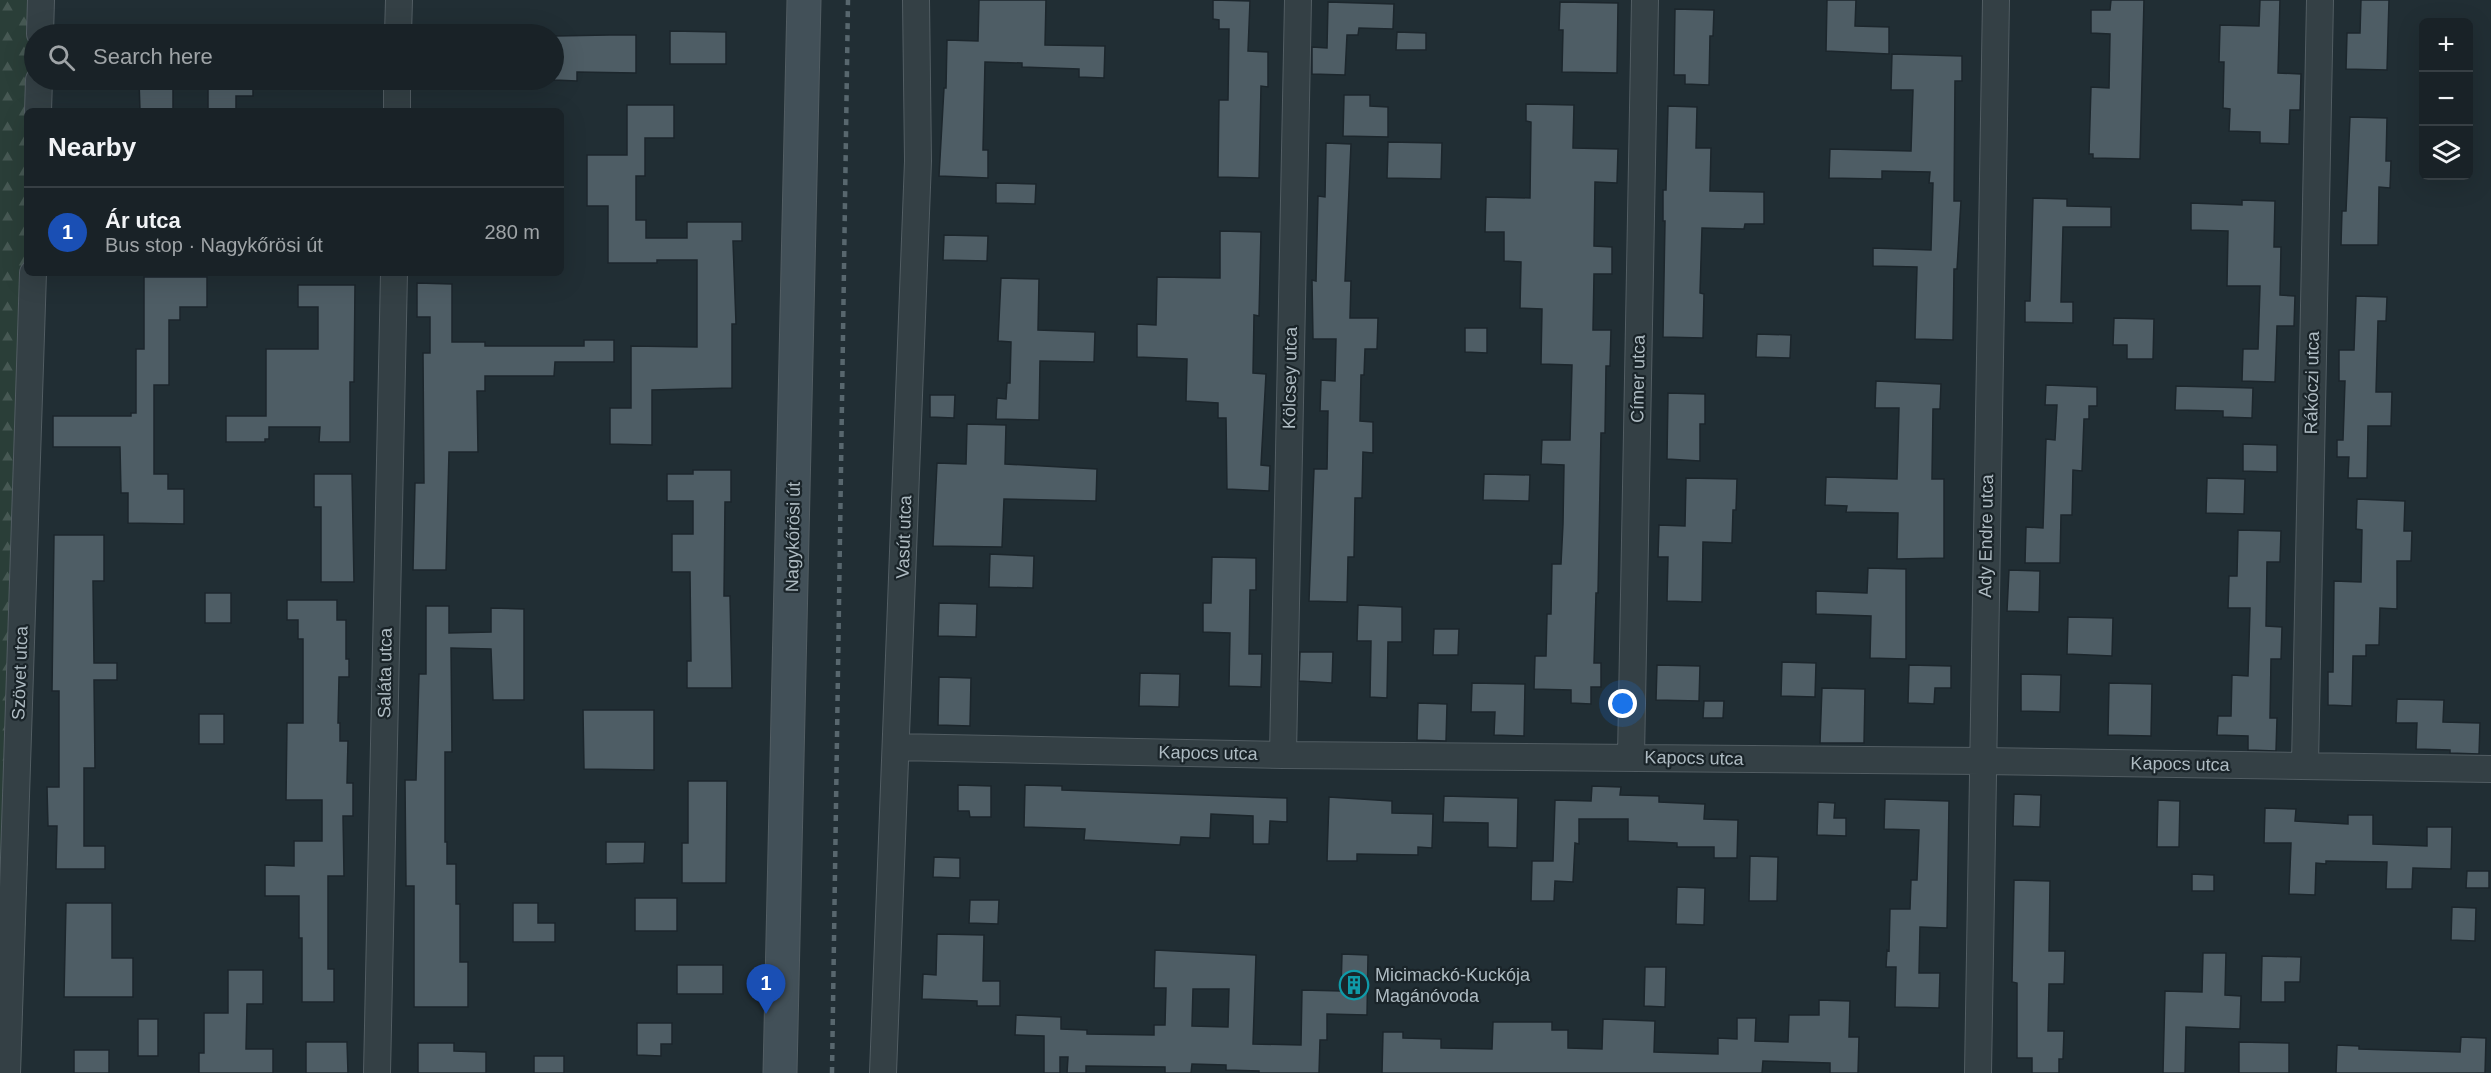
<!DOCTYPE html>
<meta charset="utf-8">
<style>
body{margin:0;font-family:Helvetica,sans-serif;background:#222a2f;color:#f1f3f6}
.controls{position:absolute;right:18px;top:18px;display:grid;overflow:hidden;border-radius:9px;box-shadow:0 6px 24px #0002}
.controls button{width:54px;height:54px;display:grid;place-items:center;padding:0;border:0;border-bottom:2px solid #373f44;background:#192227;color:#f1f3f6;font:30px sans-serif}
.you{position:absolute;left:1623px;top:704px;width:21px;height:21px;margin:-15px;border:4px solid #fff;border-radius:50%;background:#1a73e8;box-shadow:0 0 0 9px #1a73e833}
.badge{display:grid;place-items:center;width:39px;height:39px;border-radius:50%;background:#87caee;color:#fff;font-size:20px;font-weight:700}
.pin{position:absolute;translate:-50% -50px;filter:drop-shadow(0 2px 3px #0008)}
.pin::after{content:'';position:absolute;top:32px;width:21px;height:18px;background:inherit;clip-path:polygon(0 0,100% 0,50% 100%)}
.list{margin:0;padding:0;list-style:none}
h2{display:flex;justify-content:space-between;align-items:center;height:78px;margin:0;padding:0 24px;font-size:26px}
h2 small{font-size:20px;font-weight:400;color:#9fa4a7}
.list li{display:grid;grid-template-columns:39px 1fr auto;gap:18px;align-items:center;box-sizing:border-box;height:90px;padding:0 24px;border-top:2px solid #373f44}
.list b{display:block;font-size:22px;white-space:nowrap}
.list p{margin:0;font-size:20px;white-space:nowrap;color:#9fa4a7}
.list em{font-size:20px;font-style:normal;color:#9fa4a7}
.icon{flex:none;width:33px;height:33px;fill:none;stroke:currentColor;stroke-width:2;stroke-linecap:round;stroke-linejoin:round}
.map{position:relative;flex:none;width:2491px;height:1073px;overflow:hidden}
.search{position:absolute;background:#192227;box-shadow:0 6px 24px #0002;left:24px;top:24px;width:540px;height:66px;display:flex;align-items:center;gap:15px;box-sizing:border-box;padding:0 21px;border-radius:33px;color:#9fa4a7;font-size:22px}
.panel{position:absolute;background:#192227;box-shadow:0 6px 24px #0002;left:24px;top:108px;width:540px;height:168px;border-radius:9px}
.map>svg:first-child{display:block}
</style>
<div class="map">
<svg width="2491" height="1073" viewBox="0 0 2491 1073">
<defs>
<pattern id="forest-firs" width="22" height="20" patternUnits="userSpaceOnUse" patternTransform="scale(1.5)"><rect width="22" height="20" fill="#2a3e38"/><path d="M5 1l3.5 6h-7zM16 11l3.5 6h-7z" fill="#465853"/></pattern>
</defs>
<rect width="100%" height="100%" fill="#212e34"/>
<path fill="url(#forest-firs)" d="M0,0H50L34,34V80L27,111V273H46L21,1073H0Z"/>
<path fill="#4e5d65" stroke="#1c262c" stroke-width="1.5" fill-rule="evenodd" d="M979,0H1046L1045,45L1105,46L1104,78L1079,77V69L1022,67V63L985,62L983,150H988V178L939,176L944,88H946L947,40L978,41Z
M1213,0L1250,1L1248,51L1268,52V87L1261,86L1259,178L1218,177L1219,100H1228L1229,29H1219V20L1213,19Z
M1827,0H1856L1855,26L1889,27V54L1826,51Z
M2111,0H2144L2140,159L2093,158V154H2089L2091,87L2109,88L2110,34L2091,33V10H2110Z
M2260,0H2280L2278,73L2301,74L2300,110H2290L2289,144L2260,143V132L2229,131L2230,109L2223,108L2224,62H2219L2220,25L2259,26Z
M2361,0H2389L2387,70L2346,69L2347,33H2360Z
M1328,2L1394,4L1393,29L1359,28L1358,35H1347L1345,75L1312,74V47L1327,48Z
M1560,2L1618,3L1617,73L1562,72L1563,30H1559Z
M1675,9L1714,10L1713,36H1710L1709,85L1685,84V75H1674Z
M670,31L726,32V64H670Z
M1397,32L1426,33V50H1396Z
M609,35H636V73L577,72V81L554,80L555,36Z
M1892,54L1962,56V81H1955L1954,201H1961L1957,269H1954L1953,340L1915,339L1917,267L1873,266V248L1931,250L1933,183H1929L1930,172L1882,171V179L1829,178L1830,149L1911,151L1913,90H1891Z
M139,80H173V111H140Z
M208,80H253V96H236V111H208Z
M1344,95H1370V106L1388,107V137L1343,136Z
M1526,104L1574,105L1573,148L1618,149L1617,183L1595,182L1594,246L1612,247V274H1594L1593,330H1611L1610,366H1606L1605,433H1601L1598,593H1596L1594,663H1601V687H1591V704L1571,703V690L1534,689L1535,656H1546L1547,614H1551L1552,564H1561L1563,524L1564,465L1541,464L1542,440H1570L1572,365L1541,364L1542,309L1520,308L1521,262L1504,261V232H1485L1486,197L1530,198L1531,122L1526,121Z
M627,105H674V138H645V176H636V220H646V238H687V222H742V241H733L736,324H732V388L652,390V445L610,444V408H631V346L697,347V260H657V263H608V206H587V155H627Z
M1668,106L1697,107L1696,148H1711L1710,191L1764,192V224H1745L1744,229L1702,228L1700,293L1704,294L1703,338L1663,337L1665,221H1663V190H1666Z
M2350,117L2387,118L2386,161H2391L2390,188L2379,187L2378,245H2341L2342,211H2346Z
M1388,142L1442,143L1441,179L1387,178Z
M1326,143L1351,144L1345,281H1351L1350,318H1378L1377,349H1365L1364,375H1361L1360,421L1373,422V453L1363,452L1362,498H1355L1354,557H1348L1347,602L1309,601L1314,469H1327L1328,411H1320L1321,380L1335,381L1336,339H1313L1312,280L1316,281L1318,196L1325,197Z
M996,183L1036,184L1035,204L996,203Z
M2033,198L2067,199V206L2111,207V227H2063L2061,302H2073V323L2025,322V301H2030Z
M2242,200L2275,201L2274,247H2281L2280,295L2295,296L2294,326H2277L2275,382L2242,381L2243,349H2258L2260,286H2227L2228,231L2191,230V203L2242,205Z
M1220,231L1261,232L1259,316L1254,315L1253,373L1266,374L1261,465L1270,466L1269,491L1227,489L1226,418H1218V403L1186,401L1187,359L1137,357V324L1156,325L1157,277L1220,278Z
M944,235L988,236L987,261L943,260Z
M144,277H207V307H180V320H169V385H154V474H168V489H184V524L128,523V493H121L120,447H53V416H131V413H136V349H144Z
M1001,278L1039,279L1038,330L1095,332L1094,362L1040,361L1039,420L996,419L997,398L1006,399L1007,383H1010L1011,342L998,341Z
M417,283L452,284V342H485V346H584V340H614V362H555L554,376H485V391H477L478,452H449L446,570H413L415,483H424L423,353H430V317H417Z
M298,285H355L354,382H350V442H319L320,427H269V439H265V442H226V416H266V349H318V307H298Z
M2356,296L2387,297L2386,321H2378L2376,392H2392L2391,426H2368L2367,478H2348L2349,457H2337V440H2343L2345,381H2339V350H2354Z
M2114,318L2154,319L2153,359H2127V345H2113Z
M1465,328H1487V353L1465,352Z
M1757,334L1791,335L1790,358L1756,357Z
M1876,381L1941,384L1940,409H1933L1932,479H1944V558L1897,559L1898,513L1846,512L1847,506L1825,505L1826,477L1897,479L1899,408H1875Z
M2046,385L2097,387V406H2089V419H2084L2082,471L2073,470L2072,515H2061L2060,563H2025L2026,527L2043,528L2046,439L2055,440L2057,405H2045Z
M2176,386L2253,388L2252,418L2223,417V411L2175,410Z
M1668,393L1705,394V424H1700V461L1667,459Z
M930,395H955L954,418L930,417Z
M967,424L1006,425L1005,464L1097,469L1096,501L1004,499L1002,547L933,546L937,463L966,464Z
M2243,444L2277,445V472L2243,471Z
M693,470H731V502H725L724,596H730L732,688H687V661H691L690,572H672V534H693V501H667V474H693Z
M314,474H352L354,582H321V507H314Z
M1484,474L1530,475L1529,501L1483,500Z
M1686,478L1737,479L1736,510H1733L1732,543L1703,542L1702,602L1667,601L1668,557H1658L1659,525L1685,526Z
M2207,478L2245,479L2244,514L2206,513Z
M2357,499L2405,501L2404,531H2412L2411,561H2397V609L2380,608L2379,645H2366V656H2353L2352,706L2328,705V672H2333L2334,581L2361,582L2362,530L2356,529Z
M2238,530L2281,531L2280,562H2267L2266,626L2282,627L2281,659H2271L2270,718H2277L2276,751L2248,750V736L2217,735L2218,716H2231L2232,675L2248,676L2250,608H2228L2229,576H2237Z
M54,535H104V581H93L94,663H117V680H94L95,768H84V846H105V869H56L57,826H48L47,787H59V691H52Z
M990,554L1034,556L1033,588L989,587Z
M1212,557L1256,558V590H1250L1249,654H1262L1261,687L1229,686L1230,633L1203,632V603H1211Z
M1868,568L1906,569V659L1870,658L1871,616L1816,614V591L1867,593Z
M2009,570L2040,571L2039,612L2007,611Z
M205,593H231V623H205Z
M287,600H337V620H346V659H349V677H339L338,723H340V741H348L347,783H353V816H343L344,876H328V969H334V1002H302V938H299V896H265V865L294,866V841H322V800H286L287,723H303V639H298V620H287Z
M939,603L977,604L976,637L938,636Z
M1358,605L1402,607V642H1388L1387,698L1370,697L1371,641H1357Z
M426,606H449V633L491,632V608L524,609V700H493L491,649L451,648L452,752H445V842H447V864H456V904H460V962H468V1007H414V886H406L405,780H416L419,674H426Z
M2068,617L2113,618L2112,656L2067,654Z
M1434,629H1459L1458,655H1433Z
M1300,652H1333L1332,683L1299,681Z
M1782,662L1816,663L1815,697L1781,696Z
M1657,665L1700,666L1699,701L1656,700Z
M1909,665L1951,666V688H1935L1934,704L1908,703Z
M1140,673L1180,674L1179,707L1139,706Z
M2021,674L2061,675L2060,712L2021,711Z
M939,677L971,678L970,726L938,725Z
M1472,683L1525,684L1524,736L1494,735L1495,712H1471Z
M2109,683L2152,684L2151,736L2108,735Z
M1822,688L1865,689L1864,743H1820Z
M2397,699L2444,700L2443,722L2480,723L2479,754L2450,753V750L2416,749L2417,723H2396Z
M1704,701H1724L1723,718H1703Z
M1418,703L1447,704L1446,741L1417,740Z
M583,710H654V770L584,769Z
M199,714H224V744H199Z
M688,781H727L726,883H682V843H688Z
M958,785L991,786V817H970L969,811H958Z
M1025,785L1062,786V790L1287,798V822L1270,821L1269,844H1253V816L1211,814L1210,838L1181,837L1180,845L1084,840L1085,829L1024,827Z
M1592,786L1621,787L1620,795L1659,796V802L1705,804L1704,819L1738,820L1737,858H1714V847H1677V843L1628,841V819H1579V844L1575,843L1573,882L1555,881L1554,901H1531L1532,861H1553L1555,800L1591,801Z
M2014,794L2041,795L2040,827L2013,826Z
M1444,796L1518,798L1517,848L1488,847V823L1443,822Z
M1329,797L1392,801V813L1433,814L1432,848L1418,847V855L1357,854V861H1327Z
M1885,799L1949,801L1947,928L1920,927L1919,973H1940L1939,1008L1895,1007L1896,967H1886L1887,950L1889,951L1890,909H1910L1911,880H1917L1919,830L1884,829Z
M2158,800L2180,801L2179,847H2157Z
M1818,802L1835,803L1834,818H1846V836L1817,835Z
M2265,808L2296,809L2295,821L2348,824V815H2373V844L2427,846V827H2452L2451,869L2413,868L2412,889H2386L2387,862L2326,861V864L2316,863L2315,895L2289,894L2291,843H2264Z
M606,842H645L644,863L606,864Z
M1750,856L1778,857L1777,901H1749Z
M934,857L960,858V878L933,877Z
M2467,871H2489V888H2466Z
M2192,874L2214,875V891H2192Z
M2014,880L2050,881L2049,951H2065L2064,984H2049L2048,1031H2064L2063,1059H2059V1073H2032V1058H2017V983L2012,982Z
M1677,887L1705,888L1704,925L1676,924Z
M635,898H677V931H635Z
M970,900H999L998,924L969,923Z
M66,903H112V958H133V997H64Z
M513,903H538V923H555V942H513Z
M2452,907L2476,908L2475,941L2451,940Z
M937,934L984,935L983,981H1000V1006H977V1001L922,999L923,974L936,975Z
M1155,950L1256,955L1253,1044L1301,1045L1302,990L1341,991L1342,954L1368,955L1367,1015L1327,1014V1040H1320L1319,1073H1259V1071L1226,1070V1065L1192,1064L1191,1073H1165V1067L1086,1066V1073H1067L1068,1057H1060V1073H1044V1036L1015,1035L1016,1015L1061,1017V1029L1087,1030V1034L1154,1035V1025H1165L1166,988H1154ZM1193,989H1229L1228,1027L1192,1026Z
M2203,953H2226L2225,995L2241,996L2240,1029L2186,1027L2185,1073H2163L2165,991L2202,992Z
M2262,956L2301,957L2300,982H2285V1002H2261Z
M677,965H723V994H677Z
M1645,967H1666L1665,1007L1644,1006Z
M228,970H263V1004H247L246,1049H273V1073H199V1053H204V1013H228Z
M1819,1000L1850,1001L1849,1037H1859L1858,1073H1830V1063L1763,1061L1762,1073H1382L1383,1032H1403V1038L1441,1039V1048L1492,1049L1493,1022H1552V1030H1568V1048L1602,1049L1603,1019L1655,1021L1654,1052L1718,1054V1038L1737,1039V1018H1756L1755,1041L1788,1042L1789,1015H1819Z
M138,1019H158V1056H138Z
M637,1023H672V1044H661V1056L637,1055Z
M2461,1037L2486,1038L2485,1073H2336L2337,1045L2359,1046V1049L2460,1052Z
M306,1042H347L348,1073H306Z
M2239,1042L2289,1043V1073H2239Z
M418,1043H454V1051L486,1052V1073H418Z
M74,1050H109V1073H74Z
M534,1056H564V1073H534Z"/>
<g fill="none" stroke-linecap="round" stroke-linejoin="round">
<g stroke="#525d63" stroke-width="28">
<path id="street" d="M40,34L41,0
M398,34L399,0
M38,111L39,80
M397,111V80
M896,747L1283,755L1982,761L2491,769
M1283,755L1298,0
M1631,757L1645,0
M2305,765L2320,0
M7,1073L33,273
M377,1073L394,273
M883,1073L918,161L916,0
M1978,1073L1996,0"/>
</g>
<g stroke="#525d63" stroke-width="35">
<path id="secondary" d="M780,1073L804,0"/>
</g>
<use href="#street" stroke="#344045" stroke-width="26"/>
<use href="#secondary" stroke="#425058" stroke-width="33"/>
<path stroke="#58676e" stroke-width="4.5" stroke-dasharray="6 6" stroke-linecap="butt" d="M832,1073L848,0"/>
</g>
<defs>
<g id="building-ring" transform="scale(1.5)"><circle r="9.5" fill="#1a2429" stroke="#0f9aa8" stroke-width="1.5"/><path d="M-4-6H4V6H1V3H-1V6H-4ZM-2.5-4.3h1.7v1.8h-1.7ZM.8-4.3h1.7v1.8H.8ZM-2.5-1h1.7V.8h-1.7ZM.8-1h1.7V.8H.8Z" fill="#0f9aa8"/></g>
</defs>
<g fill-rule="evenodd">
<use href="#building-ring" x="1354" y="985"/>
</g>
<g text-anchor="middle" stroke-width="4.5" stroke-linejoin="round" paint-order="stroke">
<g font-size="18" fill="#aebbc2" stroke="#1a2429">
<text transform="translate(1290 378) rotate(-89)" y="6">Kölcsey utca</text>
<text transform="translate(1638 379) rotate(-89)" y="6">Címer utca</text>
<text transform="translate(2312 383) rotate(-89)" y="6">Rákóczi utca</text>
<text transform="translate(1986 536) rotate(-89)" y="6">Ady Endre utca</text>
<text transform="translate(793 537) rotate(-89)" y="6">Nagykőrösi út</text>
<text transform="translate(904 537) rotate(-88)" y="6">Vasút utca</text>
<text transform="translate(20 673) rotate(-88)" y="6">Szövet utca</text>
<text transform="translate(385 673) rotate(-89)" y="6">Saláta utca</text>
<text transform="translate(1208 753) rotate(1)" y="6">Kapocs utca</text>
<text transform="translate(1694 758) rotate(1)" y="6">Kapocs utca</text>
<text transform="translate(2180 764) rotate(1)" y="6">Kapocs utca</text>
</g>
<g font-size="18" fill="#aebbc2" stroke="#1a2429" text-anchor="start">
<text x="1375" y="981">Micimackó-Kuckója<tspan x="1375" dy="21">Magánóvoda</tspan></text>
</g>
</g>
</svg>
<div class="controls">
<button>+</button>
<button>−</button>
<button><svg class="icon" aria-label="layers" viewBox="0 0 24 24"><path d="M12 4l9 5-9 5-9-5zM3 14l9 5 9-5"/></svg></button>
</div>
<div class="you"></div>
<div class="pin badge" style="left:766px;top:1014px;background:#1a4fb4">1</div>
<div class="search"><svg class="icon" aria-label="search" viewBox="0 0 24 24"><circle cx="10" cy="10" r="6"/><path d="M15 15l6 6"/></svg>Search here</div>
<section class="panel">
<h2>Nearby<small></small></h2>
<ul class="list">
<li><span class="badge" style="background:#1a4fb4">1</span><div><b>Ár utca</b><p>Bus stop · Nagykőrösi út</p></div><em>280 m</em></li>
</ul>
</section>
</div>
